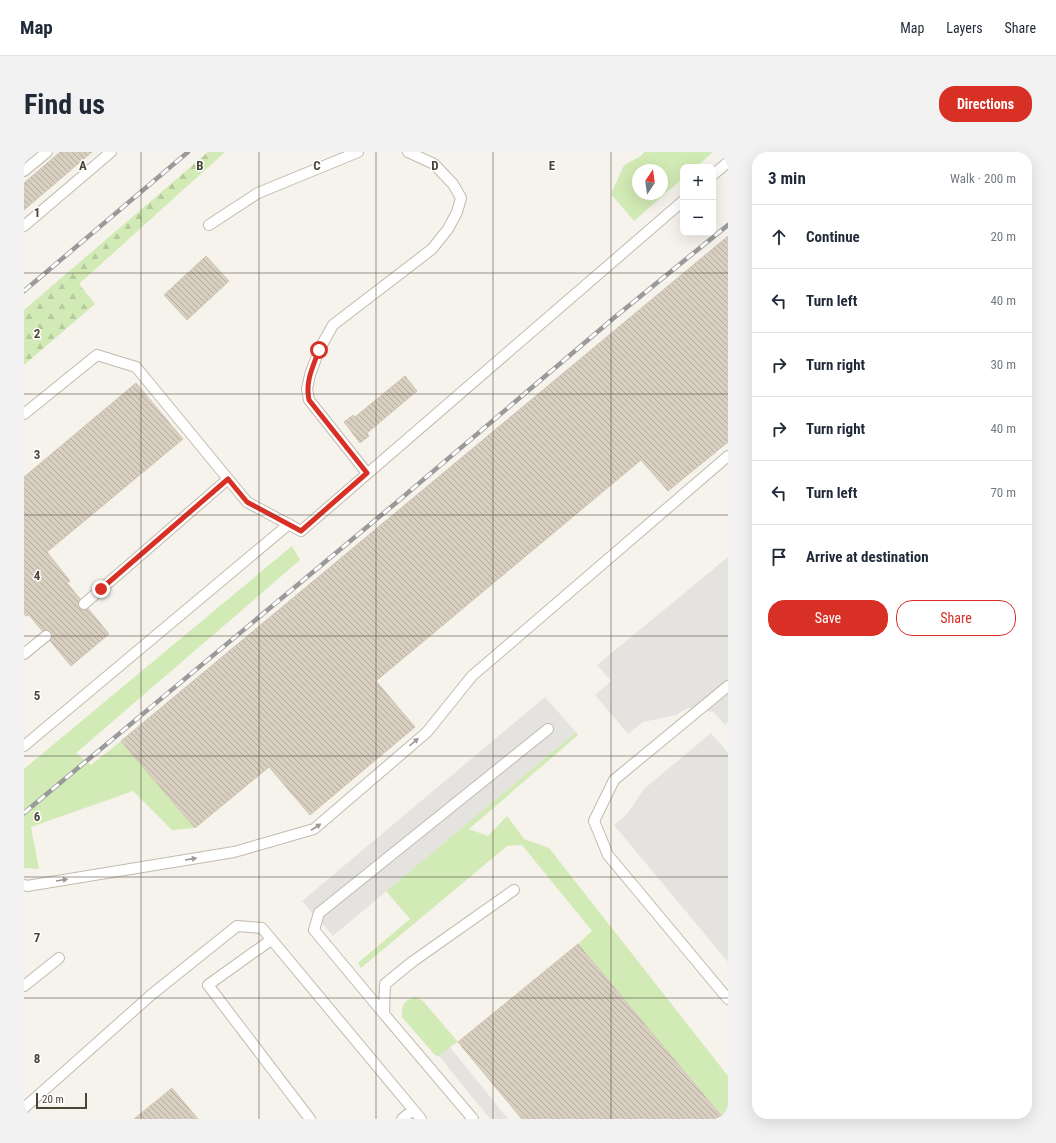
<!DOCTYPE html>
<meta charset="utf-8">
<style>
body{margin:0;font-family:"Roboto Condensed",sans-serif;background:#f2f2f3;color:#1f2937}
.controls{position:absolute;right:12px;top:12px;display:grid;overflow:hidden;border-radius:8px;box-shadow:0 4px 16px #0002}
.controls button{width:36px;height:36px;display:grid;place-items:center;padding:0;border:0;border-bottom:1px solid #e0e1e3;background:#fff;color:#1f2937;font:20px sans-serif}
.compass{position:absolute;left:608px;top:12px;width:36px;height:36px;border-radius:50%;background:#fff;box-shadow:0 4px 16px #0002;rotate:13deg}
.scale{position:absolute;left:12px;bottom:10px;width:51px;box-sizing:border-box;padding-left:4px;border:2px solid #4b4439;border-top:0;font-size:11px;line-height:14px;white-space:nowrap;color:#4b4439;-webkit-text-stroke:3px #fff;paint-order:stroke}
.stop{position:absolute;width:12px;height:12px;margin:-9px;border:3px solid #d93025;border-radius:50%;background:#fff}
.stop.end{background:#d93025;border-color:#fff;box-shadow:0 1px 4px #0008}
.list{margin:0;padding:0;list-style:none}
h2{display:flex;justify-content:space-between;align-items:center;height:52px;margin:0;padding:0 16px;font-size:17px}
h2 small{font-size:13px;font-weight:400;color:#747a83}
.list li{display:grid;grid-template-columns:26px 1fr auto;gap:12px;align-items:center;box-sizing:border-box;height:64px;padding:0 16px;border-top:1px solid #e0e1e3}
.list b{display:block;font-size:15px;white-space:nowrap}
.list em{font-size:13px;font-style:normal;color:#747a83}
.actions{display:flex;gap:8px;padding:12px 16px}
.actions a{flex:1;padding:9px 0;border:1px solid #d93025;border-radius:16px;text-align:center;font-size:14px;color:#d93025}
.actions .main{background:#d93025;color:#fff}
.icon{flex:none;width:22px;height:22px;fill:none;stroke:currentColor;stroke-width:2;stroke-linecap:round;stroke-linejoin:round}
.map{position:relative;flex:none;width:704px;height:967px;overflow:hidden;border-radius:16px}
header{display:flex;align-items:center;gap:24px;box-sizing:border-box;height:56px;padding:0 20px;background:#fff;border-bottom:1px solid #e0e1e3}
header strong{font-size:19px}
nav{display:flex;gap:22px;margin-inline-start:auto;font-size:14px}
.intro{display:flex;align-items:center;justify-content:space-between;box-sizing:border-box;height:96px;padding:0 24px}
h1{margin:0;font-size:28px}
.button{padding:10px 18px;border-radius:16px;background:#d93025;color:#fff;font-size:14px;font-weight:700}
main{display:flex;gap:24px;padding:0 24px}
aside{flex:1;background:#fff;border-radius:16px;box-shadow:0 4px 16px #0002}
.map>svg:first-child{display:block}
</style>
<header>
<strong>Map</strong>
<nav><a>Map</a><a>Layers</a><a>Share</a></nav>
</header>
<div class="intro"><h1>Find us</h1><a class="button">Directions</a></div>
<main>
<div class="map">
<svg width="704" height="967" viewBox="0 0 704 967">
<defs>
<pattern id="forest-firs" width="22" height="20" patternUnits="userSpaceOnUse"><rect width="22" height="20" fill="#d2eab5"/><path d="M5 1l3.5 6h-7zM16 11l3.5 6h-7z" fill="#b6ca9c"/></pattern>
<pattern id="building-back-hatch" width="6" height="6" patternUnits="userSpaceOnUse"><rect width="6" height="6" fill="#d8cfc1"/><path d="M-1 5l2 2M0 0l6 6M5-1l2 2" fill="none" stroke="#b1aa9e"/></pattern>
</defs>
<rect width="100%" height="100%" fill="#f6f3ec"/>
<path fill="#d2eab5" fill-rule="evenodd" d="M620,0H689L672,15H659V26L610,69L587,42L600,13L617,4ZM614,18H638V42H614Z
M268,394L276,408L52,601L67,613L97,589L171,676L148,678L109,639L7,675L15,717L0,716V617Z
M552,580L554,583L445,677L464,684L483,664L500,687L525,696L704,924V967H700L554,792L568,779L498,693L483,694L337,816L334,811L386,767L362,739Z
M392,845L399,849L434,890L426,895L415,904L411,903L378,865C377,853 381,847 392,845Z"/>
<path fill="url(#forest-firs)" d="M184,0H201L55,132L71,152L0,213V158Z"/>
<path fill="#e5e3e0" d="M704,405V570L701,573L689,560L664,556L652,563L619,570L604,582L571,543L587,529L573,513Z
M521,545L552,580L309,784L278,749Z
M687,581L704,601V810L590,673L604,661L620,637Z
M426,895L484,967H466L415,904Z"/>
<path fill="url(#building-back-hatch)" stroke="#d3c7b4" d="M36,0H68L0,58V31Z
M704,84V290L644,339L617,308L352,529L391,575L286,663L245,615L171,676L97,589Z
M182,104L205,129L163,168L140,143Z
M381,224L393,239L343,281L345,284L336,291L320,270L329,263L331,265Z
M112,231L159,287L23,400L46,429L43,431L85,482L47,514L5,463L2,464L0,462V325Z
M554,792L700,967H498L434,890Z
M148,936L174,967H110Z"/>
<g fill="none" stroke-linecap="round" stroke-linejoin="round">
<g stroke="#c2bbae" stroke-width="12">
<path id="lane" d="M0,19L23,0
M689,23L704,10
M185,73L234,41L334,0
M0,74L87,0
M0,262L73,203L112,215L223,350L277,379L659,49
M343,321L285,248L283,237L286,223L295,198L309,173L408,97L424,77L433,60L437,46L429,32L410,12L384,0
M60,452L204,327
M0,502L22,484
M704,534L590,628L570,669L584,703L704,847
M0,594L265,372
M0,733L3,734L210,700L290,677L403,580L448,524L704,304
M247,788L184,833L286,967
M0,834L35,806
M360,862L290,778L295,761L524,577
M0,956L127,843L213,774L238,776L397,967
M378,967L389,958
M449,967L360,862L361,832L388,810L490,738"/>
</g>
<use href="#lane" stroke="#fff" stroke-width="10"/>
<g stroke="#9a9a9a" stroke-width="4.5">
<path id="rail" d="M0,139L164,0
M0,661L373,350L591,165L704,73"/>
</g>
<use href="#rail" stroke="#fff" stroke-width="3" stroke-dasharray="9" stroke-linecap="butt"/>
</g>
<defs><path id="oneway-solid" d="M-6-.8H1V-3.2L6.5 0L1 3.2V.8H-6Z"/></defs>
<g fill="#9c9892">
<use href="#oneway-solid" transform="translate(390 590) rotate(-41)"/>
<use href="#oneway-solid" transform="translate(292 675) rotate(-33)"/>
<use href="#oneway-solid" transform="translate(167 707) rotate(-9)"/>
<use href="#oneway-solid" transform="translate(38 728) rotate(-9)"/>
</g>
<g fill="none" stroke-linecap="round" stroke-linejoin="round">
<path stroke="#d93025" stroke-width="5" d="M77,437L204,327L223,350L277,379L343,321L285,248C281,229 289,215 295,198"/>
</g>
<path fill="none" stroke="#4b4439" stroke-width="1" stroke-opacity="0.55" d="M117,0V967M235,0V967M352,0V967M469,0V967M587,0V967M0,121H704M0,242H704M0,363H704M0,484H704M0,604H704M0,725H704M0,846H704"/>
<g font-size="13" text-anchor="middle" font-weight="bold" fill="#4b4439" stroke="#fff" stroke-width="3" stroke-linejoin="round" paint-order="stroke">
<text x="59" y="18">A</text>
<text x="176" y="18">B</text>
<text x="293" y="18">C</text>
<text x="411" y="18">D</text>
<text x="528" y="18">E</text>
<text x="13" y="65">1</text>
<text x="13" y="186">2</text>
<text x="13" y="307">3</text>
<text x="13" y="428">4</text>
<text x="13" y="548">5</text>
<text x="13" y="669">6</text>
<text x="13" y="790">7</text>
<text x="13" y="911">8</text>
</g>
</svg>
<div class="controls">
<button>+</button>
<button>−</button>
</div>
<svg class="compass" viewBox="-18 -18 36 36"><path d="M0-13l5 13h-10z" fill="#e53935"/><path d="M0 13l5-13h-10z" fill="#747a83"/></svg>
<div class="scale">20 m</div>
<div class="stop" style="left:295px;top:198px"></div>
<div class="stop end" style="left:77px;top:437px"></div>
</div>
<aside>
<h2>3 min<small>Walk · 200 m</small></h2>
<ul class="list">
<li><svg class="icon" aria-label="ahead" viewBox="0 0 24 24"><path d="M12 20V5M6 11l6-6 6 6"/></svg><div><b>Continue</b></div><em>20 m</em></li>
<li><svg class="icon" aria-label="left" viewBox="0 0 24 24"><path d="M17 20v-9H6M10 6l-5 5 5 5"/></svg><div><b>Turn left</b></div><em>40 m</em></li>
<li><svg class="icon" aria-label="right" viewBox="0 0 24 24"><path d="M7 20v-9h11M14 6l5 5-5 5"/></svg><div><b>Turn right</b></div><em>30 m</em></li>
<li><svg class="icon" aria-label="right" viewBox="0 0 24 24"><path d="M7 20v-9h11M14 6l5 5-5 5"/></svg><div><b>Turn right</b></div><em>40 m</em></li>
<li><svg class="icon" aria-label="left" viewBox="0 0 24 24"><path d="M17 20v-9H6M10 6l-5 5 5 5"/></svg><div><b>Turn left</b></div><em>70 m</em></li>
<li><svg class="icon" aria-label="arrive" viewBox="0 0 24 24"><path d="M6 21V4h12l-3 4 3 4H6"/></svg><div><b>Arrive at destination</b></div></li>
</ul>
<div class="actions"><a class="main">Save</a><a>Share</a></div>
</aside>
</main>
